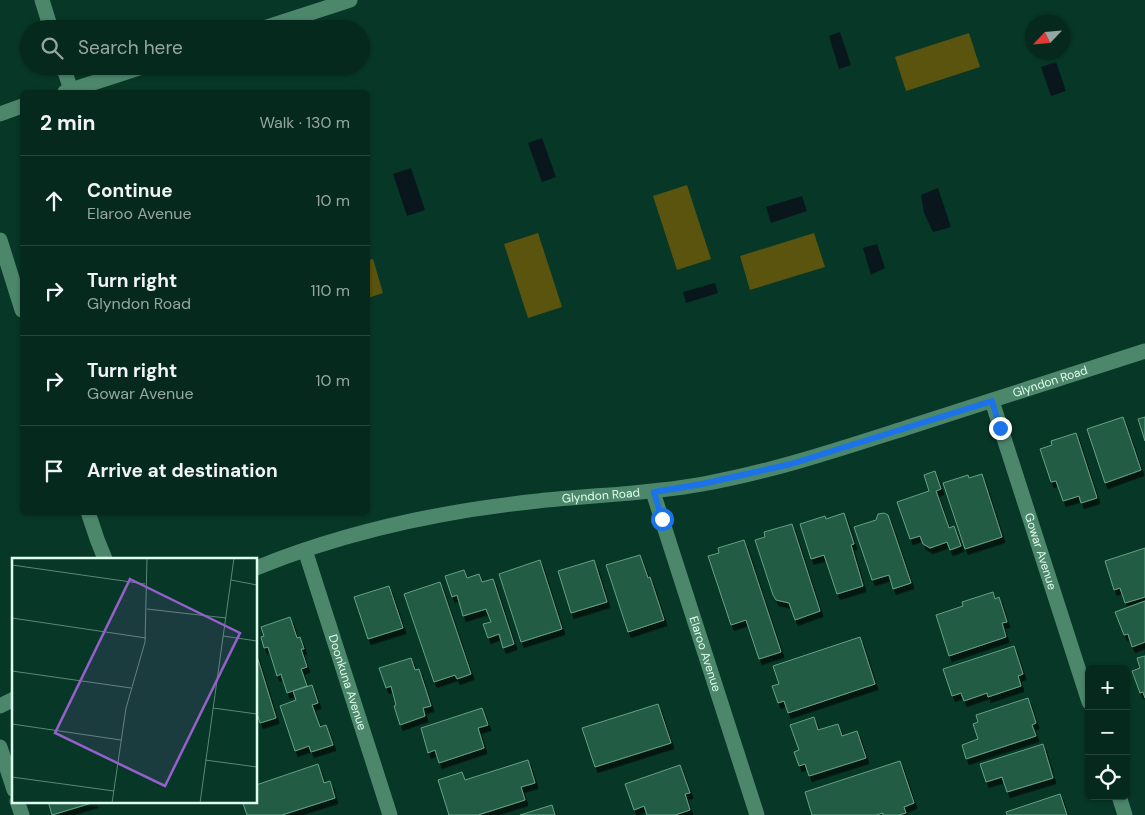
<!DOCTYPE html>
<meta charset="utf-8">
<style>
body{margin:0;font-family:"DM Sans",sans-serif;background:#133529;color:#f1f3f6}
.controls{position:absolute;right:15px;bottom:15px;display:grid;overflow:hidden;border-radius:8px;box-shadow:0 1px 4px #0004}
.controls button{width:45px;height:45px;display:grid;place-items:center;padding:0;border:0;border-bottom:1px solid #26453b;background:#05291c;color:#f1f3f6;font:25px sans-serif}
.compass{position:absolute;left:1025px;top:15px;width:45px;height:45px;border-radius:50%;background:#05291c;box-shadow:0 1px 4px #0004;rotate:244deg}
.stop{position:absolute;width:15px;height:15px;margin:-11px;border:4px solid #1a73e8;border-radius:50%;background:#fff}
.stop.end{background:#1a73e8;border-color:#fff;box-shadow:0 1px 5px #0008}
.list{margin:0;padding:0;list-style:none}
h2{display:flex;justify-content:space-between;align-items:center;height:65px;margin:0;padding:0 20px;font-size:21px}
h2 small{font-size:16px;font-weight:400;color:#97a6a3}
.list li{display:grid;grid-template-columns:32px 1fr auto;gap:15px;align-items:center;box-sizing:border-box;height:90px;padding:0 20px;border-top:1px solid #26453b}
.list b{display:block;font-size:19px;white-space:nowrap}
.list p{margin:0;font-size:16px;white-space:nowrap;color:#97a6a3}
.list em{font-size:16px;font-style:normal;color:#97a6a3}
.icon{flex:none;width:28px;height:28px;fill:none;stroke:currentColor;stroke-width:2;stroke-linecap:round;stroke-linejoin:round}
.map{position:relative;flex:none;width:1145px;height:815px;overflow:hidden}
.search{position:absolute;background:#05291c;box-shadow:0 1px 4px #0004;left:20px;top:20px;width:350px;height:55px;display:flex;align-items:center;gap:12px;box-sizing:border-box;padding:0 18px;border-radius:28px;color:#97a6a3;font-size:19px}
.panel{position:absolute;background:#05291c;box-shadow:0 1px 4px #0004;left:20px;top:90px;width:350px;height:425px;border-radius:8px}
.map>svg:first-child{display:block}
</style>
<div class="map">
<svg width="1145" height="815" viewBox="0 0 1145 815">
<defs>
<filter id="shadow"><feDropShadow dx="3" dy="5.5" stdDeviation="0" flood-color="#0009"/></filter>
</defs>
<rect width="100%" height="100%" fill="#073726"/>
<path fill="#5b540e" d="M969,33L980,67L906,91L895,57Z
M687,185L711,259L677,270L653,196Z
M538,233L562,307L528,318L504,244Z
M814,233L825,267L750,290L740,256Z
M373,259L383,293L368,298V260Z"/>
<path fill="#09171c" d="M840,32L851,65L839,69L829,36Z
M1056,62L1066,91L1051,96L1041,67Z
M542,138L556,177L542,182L528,143Z
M411,168L425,210L407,216L393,174Z
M938,188L951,227L933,232L924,213L921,195Z
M802,196L807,211L771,223L766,207Z
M877,244L885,268L871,275L863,248Z
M715,283L718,293L686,303L683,292Z"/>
<path fill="#205c44" stroke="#65a185" filter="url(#shadow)" d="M1123,417L1141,470L1105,483L1087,429Z
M1145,417V441L1138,419Z
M1076,433L1097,498L1081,503L1079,496L1063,501L1056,481L1051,482L1040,449L1052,445L1051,441Z
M935,471L941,489L936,491L949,528L954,526L961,546L950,550L947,542L930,548L923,544L920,536L910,539L897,502L929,491L924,475Z
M982,474L1002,537L965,549L943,483L968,475L969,478Z
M844,513L854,544L851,545L863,586L837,594L824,555L811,559L800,524L825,516L826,519Z
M884,513L888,515L911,583L893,589L889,575L872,580L854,527L876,520L878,514Z
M792,524L820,611L795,620L789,603L776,600L773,595L755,540L765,537L764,532Z
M744,540L781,652L759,659L746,620L731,625L708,556L719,553L718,548Z
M1145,548V597L1125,603L1120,588L1114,590L1105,561Z
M640,555L648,578L650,577L664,620L628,632L606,565Z
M540,560L562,629L521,642L499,574Z
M594,560L607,602L571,613L558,571Z
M464,570L467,578L479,574L482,582L493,579L514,644L503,648L499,634L488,638L483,624L491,622L486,609L463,616L457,595L452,597L445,576Z
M440,582L471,674L457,679L455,675L434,682L404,594Z
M389,586L403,628L368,639L354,597Z
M993,592L995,599L999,597L1007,622L1002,623L1006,637L949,656L936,615L963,606L962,602Z
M1145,601V642L1132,647L1128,634L1124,635L1115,612Z
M290,617L297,638L300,637L304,649H301L307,667L301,669L307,686L287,693L281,674L277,676L268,647L264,648L261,637L264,636L261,627Z
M860,637L875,684L788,713L784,701L778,703L772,686L779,684L773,666Z
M1014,646L1023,674L1018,676L1021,686L988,697L987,693L964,701L961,693L952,696L943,669Z
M256,653L276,718L260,723L256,710Z
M1145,656V698L1143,692L1140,693L1132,671L1140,668L1137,658Z
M411,658L415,670L419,669L431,706L423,708L425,716L400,725L394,706L396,705L391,686L386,688L379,668Z
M312,685L318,703L312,705L320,727L326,725L333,745L311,752L309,746L295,751L280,706L296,700L293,691Z
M1028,698L1036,723L1032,725L1036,736L966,759L962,745L978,739L973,724L978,722L976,715Z
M658,704L671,743L595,767L582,728Z
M482,708L488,725L478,728L484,748L439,763L435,750L428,753L421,728Z
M814,717L818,730L838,724L842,736L857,731L866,758L809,776L805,764L799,766L794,752L799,750L790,725Z
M1043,744L1053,778L1007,792L1002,777L986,782L980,764Z
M528,760L535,783L521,787L525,800L478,815H449L438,780L462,772L465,780Z
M900,761L914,803L904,807L906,813L899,815H883V813L876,815H812L805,792Z
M318,764L324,783L330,781L335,798L282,815H247L242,801H256V785Z
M680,765L690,793L685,794L690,810L675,815H647L644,806L634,810L625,784Z
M1060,794L1067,815H1007L1006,812Z
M48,801H95V802L52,815Z
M552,805L555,815H520Z"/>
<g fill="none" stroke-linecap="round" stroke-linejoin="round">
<g stroke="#4c876c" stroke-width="15">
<path d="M42,0L51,29"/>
<path d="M63,66L71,90"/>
<path d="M0,240L22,310"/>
<path id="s1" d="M992,401L1089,702"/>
<path id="s2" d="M653,492L757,815"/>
<path d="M88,512L97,539L105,559"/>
<path id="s3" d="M305,550L390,815"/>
<path id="s4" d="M256,568C347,531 441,511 538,501C593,495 649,494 703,484C775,471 843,448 912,426C990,401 1067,376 1145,351"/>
<path d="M0,706L14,699"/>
<path d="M0,747L14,790"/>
<path d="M1119,796L1125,815"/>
<path d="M17,801L22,815"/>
</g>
<path stroke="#4c876c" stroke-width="15" d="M261,29L350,0
M65,92L145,66
M0,114L22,106"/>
</g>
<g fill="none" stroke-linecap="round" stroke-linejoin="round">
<path stroke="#1a73e8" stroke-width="6" d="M662,519L654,492L702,484L791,464L992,401L1000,428"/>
</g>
<g text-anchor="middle" stroke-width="5" stroke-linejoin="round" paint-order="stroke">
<g font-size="12" fill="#dffdee" stroke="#041c12">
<text dy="4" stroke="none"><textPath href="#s4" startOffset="819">Glyndon Road</textPath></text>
<text dy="4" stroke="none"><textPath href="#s4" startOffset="354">Glyndon Road</textPath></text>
<text dy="4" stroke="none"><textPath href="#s1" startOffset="158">Gowar Avenue</textPath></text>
<text dy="4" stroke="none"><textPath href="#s2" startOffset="170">Elaroo Avenue</textPath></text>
<text dy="4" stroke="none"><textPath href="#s3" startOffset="139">Doonkuna Avenue</textPath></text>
</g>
</g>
<g transform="translate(12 558)">
<rect width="245" height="245" fill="#073726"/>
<path fill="none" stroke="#5d8676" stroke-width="1" d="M0,7L133,26M219,22L245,27M135,51L214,60M0,60L134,80M211,78L245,83M0,113L119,130M201,150L245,156M0,166L109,182M193,202L245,209M0,219L102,233M100,245L114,150L133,84L135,0M188,245L222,0"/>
<path fill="#9460cb" fill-opacity="0.15" stroke="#9460cb" stroke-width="2.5" d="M118,21L228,75L153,228L43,175Z"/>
<rect width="245" height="245" fill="none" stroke="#dffdee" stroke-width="2.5"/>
</g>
</svg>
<div class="controls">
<button>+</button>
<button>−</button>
<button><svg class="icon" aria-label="locate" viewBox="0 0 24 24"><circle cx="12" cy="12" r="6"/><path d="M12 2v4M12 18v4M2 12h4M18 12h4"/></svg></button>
</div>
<svg class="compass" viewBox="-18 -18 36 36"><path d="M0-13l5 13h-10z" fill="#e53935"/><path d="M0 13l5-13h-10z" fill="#97a6a3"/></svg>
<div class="stop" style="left:662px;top:519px"></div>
<div class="stop end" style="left:1000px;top:428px"></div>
<div class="search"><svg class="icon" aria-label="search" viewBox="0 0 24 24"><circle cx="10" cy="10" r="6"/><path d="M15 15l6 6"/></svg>Search here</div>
<section class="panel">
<h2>2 min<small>Walk · 130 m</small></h2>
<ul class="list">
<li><svg class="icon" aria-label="ahead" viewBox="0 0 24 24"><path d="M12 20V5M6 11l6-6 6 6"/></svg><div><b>Continue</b><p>Elaroo Avenue</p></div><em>10 m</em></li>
<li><svg class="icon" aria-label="right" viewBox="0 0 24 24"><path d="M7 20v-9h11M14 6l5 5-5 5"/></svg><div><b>Turn right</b><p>Glyndon Road</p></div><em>110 m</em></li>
<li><svg class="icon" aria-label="right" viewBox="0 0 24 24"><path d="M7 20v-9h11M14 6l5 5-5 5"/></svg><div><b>Turn right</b><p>Gowar Avenue</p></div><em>10 m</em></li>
<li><svg class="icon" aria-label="arrive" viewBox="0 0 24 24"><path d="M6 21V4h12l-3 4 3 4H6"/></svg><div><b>Arrive at destination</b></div></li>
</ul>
</section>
</div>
